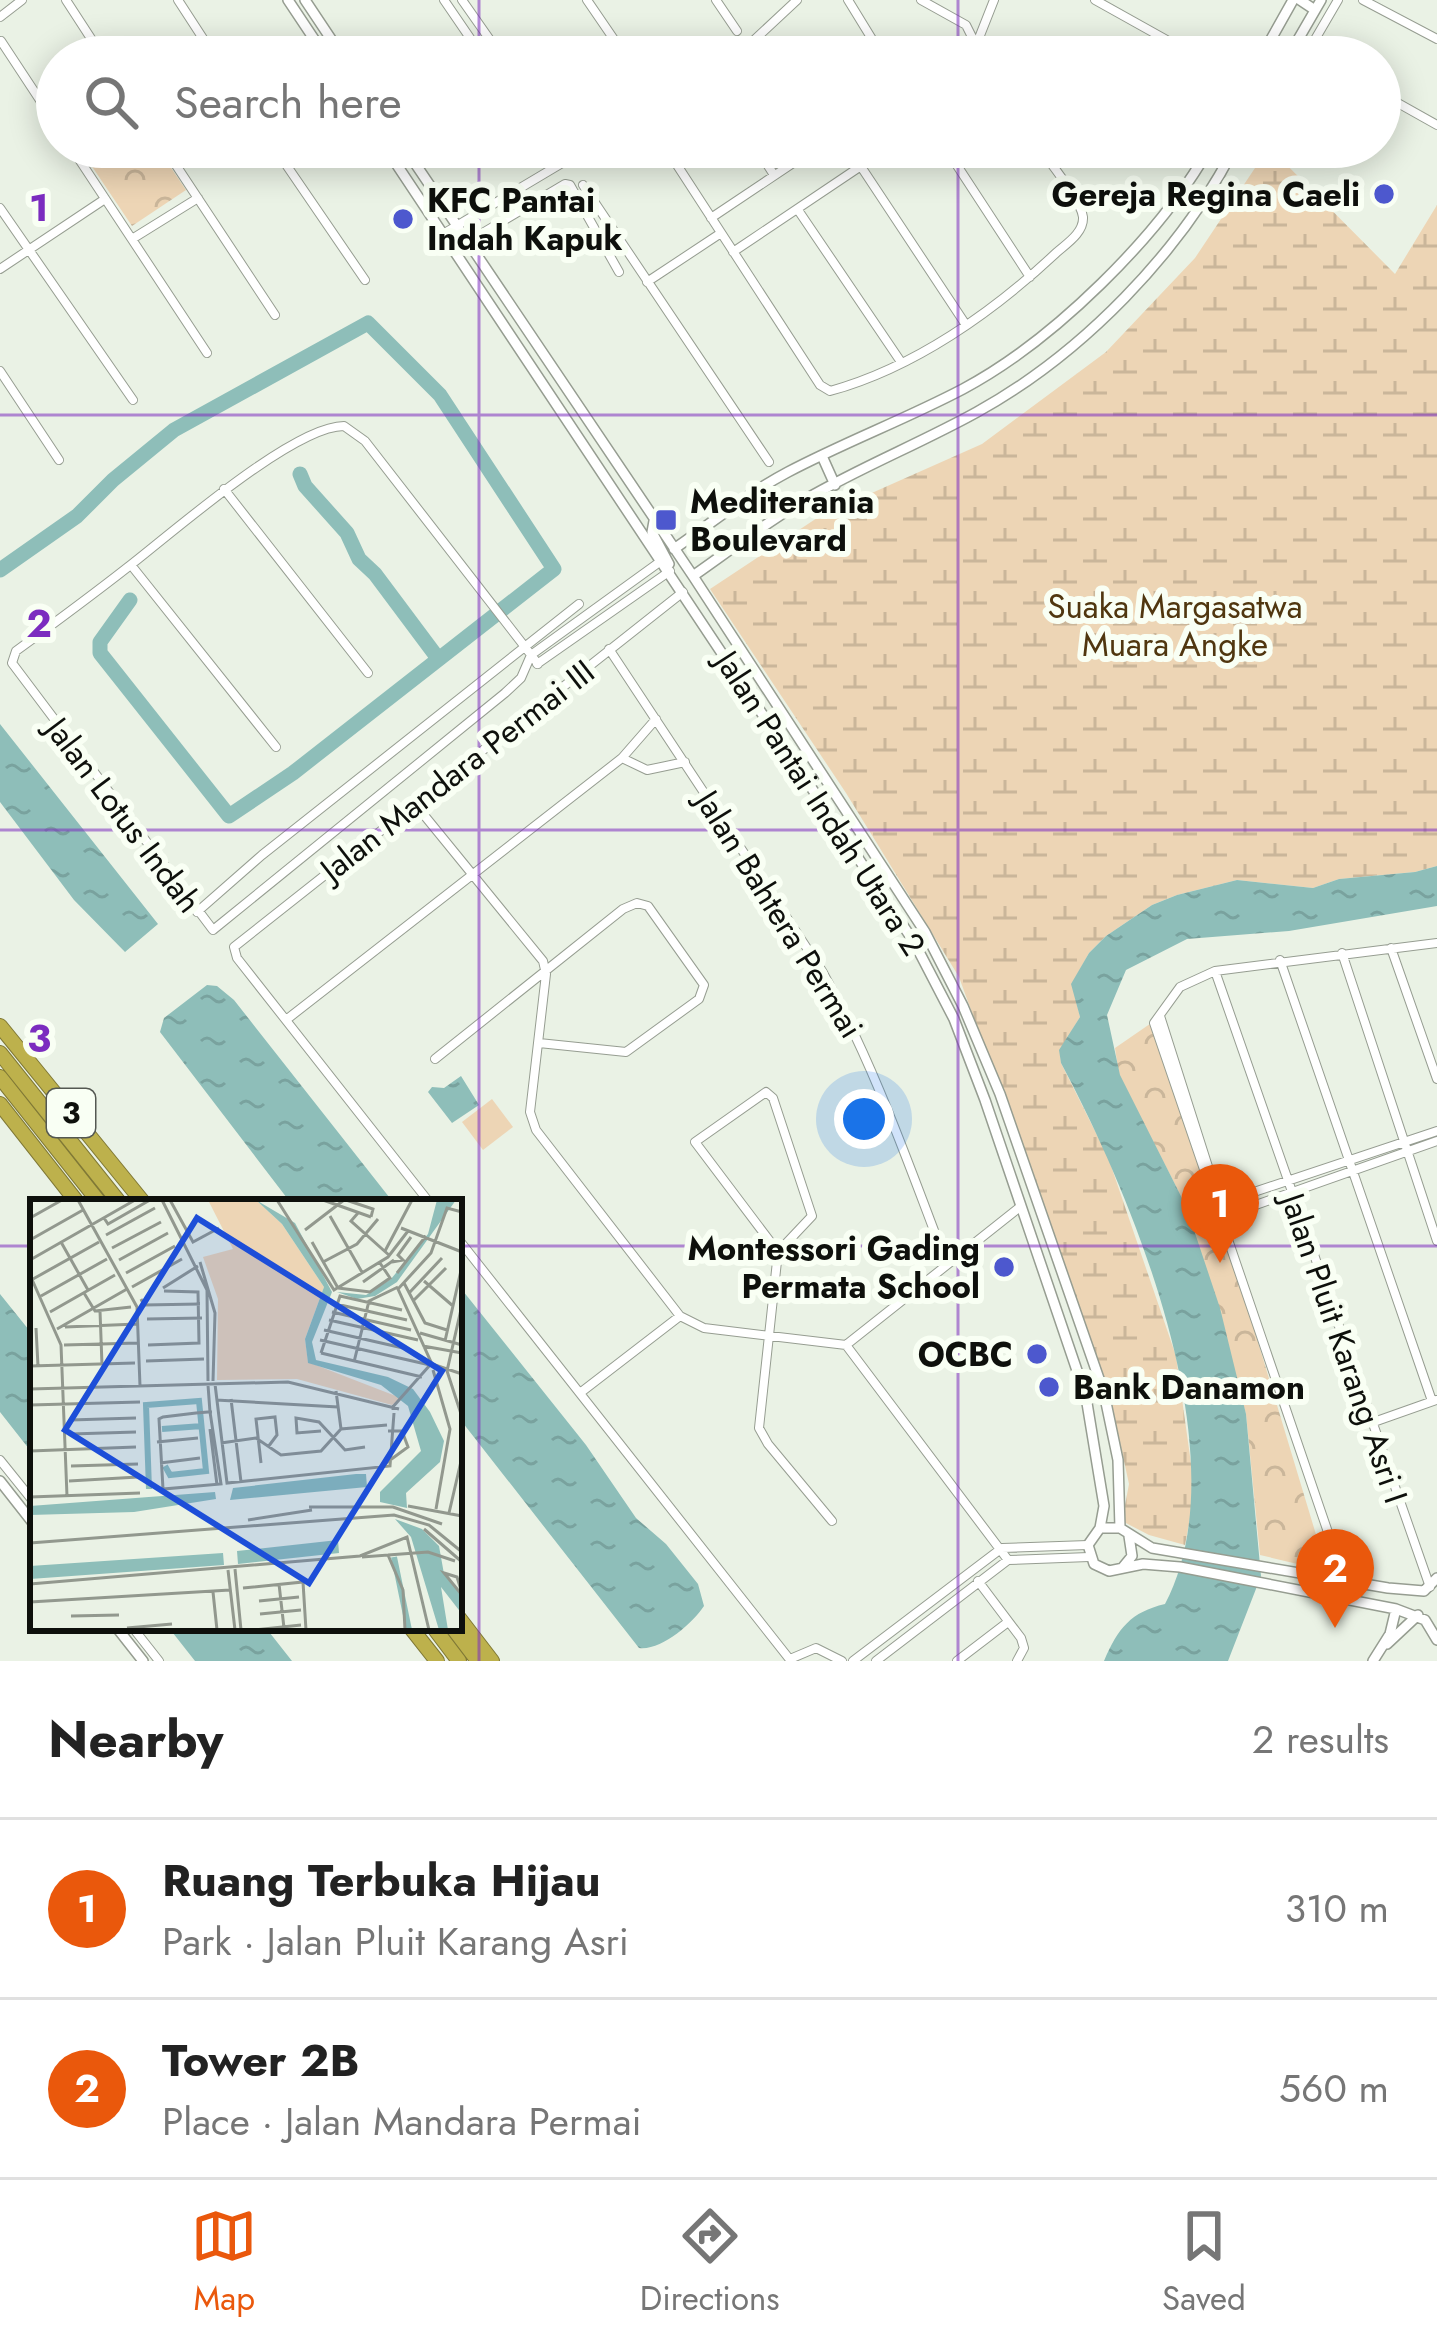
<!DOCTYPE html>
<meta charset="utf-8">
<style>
body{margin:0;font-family:Jost,sans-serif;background:#f6f6f6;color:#222}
.you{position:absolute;left:864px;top:1119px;width:42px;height:42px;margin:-30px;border:9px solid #fff;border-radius:50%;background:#1a73e8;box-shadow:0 0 0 18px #1a73e833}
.badge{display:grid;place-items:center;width:78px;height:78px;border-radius:50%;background:#ea580c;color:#fff;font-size:39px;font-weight:700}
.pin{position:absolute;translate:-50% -99px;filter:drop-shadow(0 3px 6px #0008)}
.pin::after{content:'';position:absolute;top:63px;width:42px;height:36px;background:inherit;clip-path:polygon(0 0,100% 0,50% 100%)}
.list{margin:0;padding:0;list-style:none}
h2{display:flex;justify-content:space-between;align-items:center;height:156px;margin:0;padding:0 48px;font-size:51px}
h2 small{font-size:39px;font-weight:400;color:#767676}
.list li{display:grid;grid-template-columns:78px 1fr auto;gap:36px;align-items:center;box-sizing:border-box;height:180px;padding:0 48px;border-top:3px solid #e0e0e0}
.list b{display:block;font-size:45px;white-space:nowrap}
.list p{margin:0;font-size:39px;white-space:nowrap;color:#767676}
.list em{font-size:39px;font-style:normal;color:#767676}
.icon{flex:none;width:66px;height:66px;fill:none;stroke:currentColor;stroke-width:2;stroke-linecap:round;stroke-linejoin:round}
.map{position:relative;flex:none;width:1437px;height:1661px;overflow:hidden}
.search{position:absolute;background:#fff;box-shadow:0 6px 30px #0003;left:36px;right:36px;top:36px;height:132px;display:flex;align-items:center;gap:30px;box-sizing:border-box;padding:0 42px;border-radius:66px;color:#767676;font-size:45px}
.sheet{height:516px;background:#fff}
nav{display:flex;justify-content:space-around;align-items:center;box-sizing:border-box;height:168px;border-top:3px solid #e0e0e0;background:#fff;font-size:33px;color:#767676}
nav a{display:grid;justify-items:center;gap:6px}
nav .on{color:#ea580c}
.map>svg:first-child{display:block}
</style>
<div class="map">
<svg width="1437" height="1661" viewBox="0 0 1437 1661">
<defs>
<pattern id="forest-crowns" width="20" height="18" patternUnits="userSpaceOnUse" patternTransform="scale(3)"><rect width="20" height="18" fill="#edd5b5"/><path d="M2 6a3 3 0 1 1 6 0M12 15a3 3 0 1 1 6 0" fill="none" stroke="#cab69a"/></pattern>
<pattern id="wetland-marsh" width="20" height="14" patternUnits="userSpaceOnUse" patternTransform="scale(3)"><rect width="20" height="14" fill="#edd5b5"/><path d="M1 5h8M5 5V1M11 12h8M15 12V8" fill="none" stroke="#cab69a"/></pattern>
<pattern id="water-ripples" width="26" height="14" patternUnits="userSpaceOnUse" patternTransform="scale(3)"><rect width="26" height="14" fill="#8ebeb9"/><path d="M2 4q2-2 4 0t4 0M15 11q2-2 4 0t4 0" fill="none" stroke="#79a29e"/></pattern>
</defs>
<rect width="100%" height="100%" fill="#eaf2e5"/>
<path fill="#edd5b5" d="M492,1099L513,1127L483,1150L462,1122Z"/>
<path fill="url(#forest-crowns)" d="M111,147H157L186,190L132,226L89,162Z
M1160,1017L1327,1571L1260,1555L1246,1414L1186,1206L1119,1075L1115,1048Z"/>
<path fill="url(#wetland-marsh)" d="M1269,147L1395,274L1437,205V866L1415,872L1339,879L1313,888L1237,880L1177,895L1152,905L1106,936L1089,953L1072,984L1080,1017L1060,1050L1061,1063L1108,1157L1176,1356L1195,1492L1185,1545L1149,1535L1122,1521L1129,1484L1108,1388L959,977L846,793L710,589L820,516L982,444L1106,352L1195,258Z"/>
<path fill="url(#water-ripples)" d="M0,724L158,924L125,952L74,900L0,802Z
M1437,866V906L1289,931L1187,939L1126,970L1107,1015L1120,1075L1186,1206L1220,1308L1246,1414L1261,1576L1228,1661H1104C1118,1628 1131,1612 1165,1604C1242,1458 1133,1198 1061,1063L1059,1050L1080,1017L1071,984L1089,953L1106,936L1152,905L1177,895L1237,880L1313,888L1339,879L1415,872Z
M207,985L217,986L234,1000L393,1202H290L160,1032L164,1018Z
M461,1076L479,1105L452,1123L428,1092L432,1087L444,1088Z
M459,1286L586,1445L636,1518L666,1544L698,1584L704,1606C692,1624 661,1651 639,1648L459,1418Z
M0,1294L33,1335V1454L0,1412Z
M169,1628H266L292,1661H195Z"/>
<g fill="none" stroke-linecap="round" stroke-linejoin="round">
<path stroke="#8ebeb9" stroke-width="15" d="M300,474L305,486L347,533L359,559L375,574L437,657
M0,570L77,516L113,480L174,430L368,323L440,395L554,569L293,773L229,816L100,653V642L130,600"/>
<g stroke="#969d91" stroke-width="10">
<path id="minor" d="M66,0L103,57
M178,0L215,57
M444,0L483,57
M462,0L502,57
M587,0L626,57
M716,0L737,31
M848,0L883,57
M921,0L966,25L974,41
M1095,0L1190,53
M1363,0L1437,39
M0,17L22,0
M979,38L994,0
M1,41L57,126
M736,57L797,0
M975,57L971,46L979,38L989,42L991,48L1016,57
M1316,57L1310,48L1338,0
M1380,93L1437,125
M71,147L207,353
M164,147L275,315
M274,147L365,280
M756,147L774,175
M848,147L966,325
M945,147L1030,277
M1178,147L1202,160
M666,148L820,385L830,391C914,368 993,312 1056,253C1066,244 1084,233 1083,217C1081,200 1050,163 1039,147
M79,159L98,147
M583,185L769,462
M0,208L133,400
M798,210L901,362
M711,218L817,147
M443,234L589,147
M132,239L198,198
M454,250L565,184L570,185L619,272
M733,252L861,166
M0,269L105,199
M647,282L721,233
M0,371L59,460
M224,489L368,673
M131,565L276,747
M609,649L822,971C874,1064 908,1163 946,1262
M537,664L670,571
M538,664L525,647L365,441L344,426C293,426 171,534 128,567C91,596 53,624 16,651L12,663L213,930L505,693L521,678L531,655L661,561
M622,758L647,770L685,762
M415,804L543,961L546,974L530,1112L536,1130L680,1316L704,1328L846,1345L1008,1560
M197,912L262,855L579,604
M1391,948L1437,1079
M1342,953L1437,1241
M1280,960L1432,1401
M1215,971L1430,1587
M1160,1016L1225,1220
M286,1020L622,758L656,719
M435,1059L623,909L637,903L648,906L704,985L699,999L626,1052L539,1043
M429,1202L237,958L234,947L683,592
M1215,1205L1437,1131
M1219,1218L1437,1141
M459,1240L791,1661
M778,1252L695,1142L766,1092L773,1098L812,1216L778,1252L759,1428L768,1444L832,1521
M846,1345L1020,1207
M580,1393L680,1316
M1371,1423L1436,1400
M0,1460L33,1501
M978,1581L1021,1638L1024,1648L1017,1661
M1345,1582L1154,1023L1180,987L1215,971L1437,943
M133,1628L159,1661
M790,1659L816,1648L842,1661
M853,1661L1002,1548L1088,1545
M876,1661L1008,1560L1089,1557
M957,1661L1008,1622"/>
</g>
<g stroke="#969d91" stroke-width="12">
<path id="tertiary" d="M288,0L326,57
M305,0L343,57
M1300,0L1315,10
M1261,57L1293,0
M1288,57L1321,0
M385,147L914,942L954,1019L985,1100L1086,1397L1104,1506L1100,1528L1088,1545L1094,1564L1109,1571L1143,1564L1180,1567L1396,1609L1425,1620L1437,1640
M404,147L693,576L925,932L963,1006L1000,1094L1104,1393L1118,1460L1120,1528
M822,456L835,485
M654,521L652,532L669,564
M674,549C712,523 748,493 788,472C845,442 906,419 963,389C1053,341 1160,236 1210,147
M693,576C730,550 767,522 806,499C861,467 921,443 977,412C1082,354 1180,253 1235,147
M0,1481L33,1523
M1100,1528H1120L1152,1548L1388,1588L1424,1591L1437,1578
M1123,1567L1132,1556L1129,1536
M117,1628L143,1661
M1387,1644L1418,1615
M1373,1661L1390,1634L1396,1609"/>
</g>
<g stroke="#807936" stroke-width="16">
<path id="motorway" d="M0,1026L143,1202
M0,1053L119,1202
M0,1077L99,1202
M0,1104L77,1202
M459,1618L492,1661
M411,1628L437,1661
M434,1628L459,1661
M453,1628L478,1661"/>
</g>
<use href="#minor" stroke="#fff" stroke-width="8"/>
<use href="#tertiary" stroke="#fff" stroke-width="9"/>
<use href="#motorway" stroke="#bdb14c" stroke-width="14"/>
</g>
<path fill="none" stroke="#7b2cbf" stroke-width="3" stroke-opacity="0.55" d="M479,0V57M958,0V57M479,147V1661M958,147V1661M0,415H1437M0,830H1437M0,1246H33M459,1246H1437"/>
<g fill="#4d58ce" stroke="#f9fff4" stroke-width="4.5">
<circle cx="1384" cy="194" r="12"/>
<circle cx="403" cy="219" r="12"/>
<rect x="654" y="508" width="24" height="24" rx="6"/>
<circle cx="1004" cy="1267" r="12"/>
<circle cx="1037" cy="1354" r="12"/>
<circle cx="1049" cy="1387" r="12"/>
</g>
<g text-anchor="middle" stroke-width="12" stroke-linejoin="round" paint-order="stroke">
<rect fill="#f9fff4" stroke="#545852" stroke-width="3" x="47" y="1089" width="48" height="48" rx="9"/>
<g font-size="30" font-weight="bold" fill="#0e100c">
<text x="71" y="1123">3</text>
</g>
<g font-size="33" font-weight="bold" fill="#0e100c" stroke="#f9fff4" text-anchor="end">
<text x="1360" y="206">Gereja Regina Caeli</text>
<text x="427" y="212" text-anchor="start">KFC Pantai<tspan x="427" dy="38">Indah Kapuk</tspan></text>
<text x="690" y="513" text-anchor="start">Mediterania<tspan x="690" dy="38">Boulevard</tspan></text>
<text x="980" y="1260">Montessori Gading<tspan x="980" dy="38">Permata School</tspan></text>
<text x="1013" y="1366">OCBC</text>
<text x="1073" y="1399" text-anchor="start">Bank Danamon</text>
</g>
<g font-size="33" fill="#50360f" stroke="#f9fff4">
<text x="1175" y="618">Suaka Margasatwa<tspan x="1175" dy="38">Muara Angke</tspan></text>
</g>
<g font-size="33" fill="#0e100c" stroke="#f9fff4">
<text transform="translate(457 770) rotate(-38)" y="12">Jalan Mandara Permai III</text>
<text transform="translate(821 803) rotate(57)" y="12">Jalan Pantai Indah Utara 2</text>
<text transform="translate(124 815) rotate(53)" y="12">Jalan Lotus Indah</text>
<text transform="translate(780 914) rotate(58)" y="12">Jalan Bahtera Permai</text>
<text transform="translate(1345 1348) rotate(71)" y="12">Jalan Pluit Karang Asri I</text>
</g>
</g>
<g transform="translate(30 1199)">
<rect width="432" height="432" fill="#eaf2e5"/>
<path d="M178,1H226L252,25L294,88L275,140L278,163L371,199L362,206L267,180L187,181L188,100L173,58L203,50Z" fill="#edd5b5"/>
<path d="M226,1L265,24L302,93L282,143L286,161L358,178L383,190L400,213L414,242L410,263L376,294L377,309L350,303V293L391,252L378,207L351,186L278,164L275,140L294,88L252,25ZM407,1H426L367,83L345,97L327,100L307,93L336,96L361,80L398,35ZM326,275H336L337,288L200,301L203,289ZM185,293L186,300L104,313L0,316V307ZM365,320L392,330L409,347L414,375L432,397V415L411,388L418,431H409L381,338ZM308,341L309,354L208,365L207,352ZM193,354L194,366L0,380V367Z" fill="#8ebeb9"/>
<path fill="none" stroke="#8ebeb9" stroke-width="6" d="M132,230L172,227M119,290L116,206L169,202L176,272L140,276L135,267M364,358L379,431"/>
<path fill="none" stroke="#92988e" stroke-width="3" d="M48,1L107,108L110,187M132,1L177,91L178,182M140,1L163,43L189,29M247,1L304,91L358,58L378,32M293,1L341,18M316,1L343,10L341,18M432,13L417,9L401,54L368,90L402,165L432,175M328,14L321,22L360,57M300,17L333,75M0,19L32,1M74,19L78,25L120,1M371,29L432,53M275,31L314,1M76,36L125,9M0,41L53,11M31,43L58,91M282,43L308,89M82,49L131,23M355,52L382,1M0,61L105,1M89,61L138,34M170,63L185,114L183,182M293,63L327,45L348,20M362,63L373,61L368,56L381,38M96,74L145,47M367,74L396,37M0,76L31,146L37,297M3,80L69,43M394,82L423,107M333,83L364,61M374,84L395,124L417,131M102,88L152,60M133,89L168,67M308,89L340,93L360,79L350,64M380,93L412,59M54,94L65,112L101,108M11,97L77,60M111,100L114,106L170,105M384,101L416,69M306,105L377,121M432,106L417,172L432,218M70,112L72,166M20,113L85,76M302,113L381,131M117,120L172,119M299,121L388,141M35,128L107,125M6,129L8,167M27,130L97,90M294,131L373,149M390,134L432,146M290,141L400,166M415,142L432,67M34,146L108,144M118,146L169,144L168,93L134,92M393,147L432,154M291,154L310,97L372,111M291,154L392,178M116,162L174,160M324,163L339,102L368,88M0,167L105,164M403,171L420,230L406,310M185,185L197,284L360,267L364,214M178,186L180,213L191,285L133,290L129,220L133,218L166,214L178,213H182M0,190L258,183L369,210M306,192L311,230M201,200L211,283M186,201L308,208M0,206L110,203M361,210L400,166M40,221L106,219M180,230L187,286M291,232L267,234L266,219L289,223L315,251L335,248M41,235L106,233M127,243L168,239M191,244L226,239L251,256L291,252L311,230L357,226M0,252L106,248M130,264L170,259M231,264L226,220L245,218L247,236L238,248M41,267L108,265M352,267L378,248L372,232H358M39,282L108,278M0,298L110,294M378,307L432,317M279,308H363L412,325M419,314L432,258M218,321L282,311M394,330L432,363M0,344L364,316L399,326L432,353M358,356L398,353L425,362M332,358L358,356L373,391L375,431M205,370L211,431M198,371L205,431M0,385L330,357L377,338L399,431M249,385L254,429M213,389L273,383L276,431M183,393L187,431M432,394L427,378L414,374L432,396M229,402L269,398M0,403L200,391M230,415L271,411M41,417L89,416M97,429L142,425M223,431L271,426"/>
<path fill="#1d4ed8" fill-opacity="0.15" stroke="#1d4ed8" stroke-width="6" d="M167,19L412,172L279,384L35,231Z"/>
<rect width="432" height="432" fill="none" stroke="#0e100c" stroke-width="6"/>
</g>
<g font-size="39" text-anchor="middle" font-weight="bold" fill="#7b2cbf" stroke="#f9fff4" stroke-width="12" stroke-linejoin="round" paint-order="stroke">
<text x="39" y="221">1</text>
<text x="39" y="637">2</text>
<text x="39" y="1052">3</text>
</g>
</svg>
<div class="you"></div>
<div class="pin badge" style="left:1220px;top:1263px">1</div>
<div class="pin badge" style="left:1335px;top:1628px">2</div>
<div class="search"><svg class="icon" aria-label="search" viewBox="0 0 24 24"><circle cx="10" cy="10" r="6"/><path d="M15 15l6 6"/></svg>Search here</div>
</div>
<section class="sheet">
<h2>Nearby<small>2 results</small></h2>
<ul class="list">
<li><span class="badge">1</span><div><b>Ruang Terbuka Hijau</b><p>Park · Jalan Pluit Karang Asri</p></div><em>310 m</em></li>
<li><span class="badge">2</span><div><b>Tower 2B</b><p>Place · Jalan Mandara Permai</p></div><em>560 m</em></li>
</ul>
</section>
<nav>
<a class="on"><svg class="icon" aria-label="map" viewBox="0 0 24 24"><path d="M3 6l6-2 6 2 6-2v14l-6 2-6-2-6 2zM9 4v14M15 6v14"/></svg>Map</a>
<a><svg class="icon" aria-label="directions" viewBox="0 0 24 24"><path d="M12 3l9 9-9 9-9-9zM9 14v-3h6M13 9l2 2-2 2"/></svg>Directions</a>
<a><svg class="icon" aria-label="saved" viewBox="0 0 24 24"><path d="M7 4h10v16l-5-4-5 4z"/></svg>Saved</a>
</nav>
